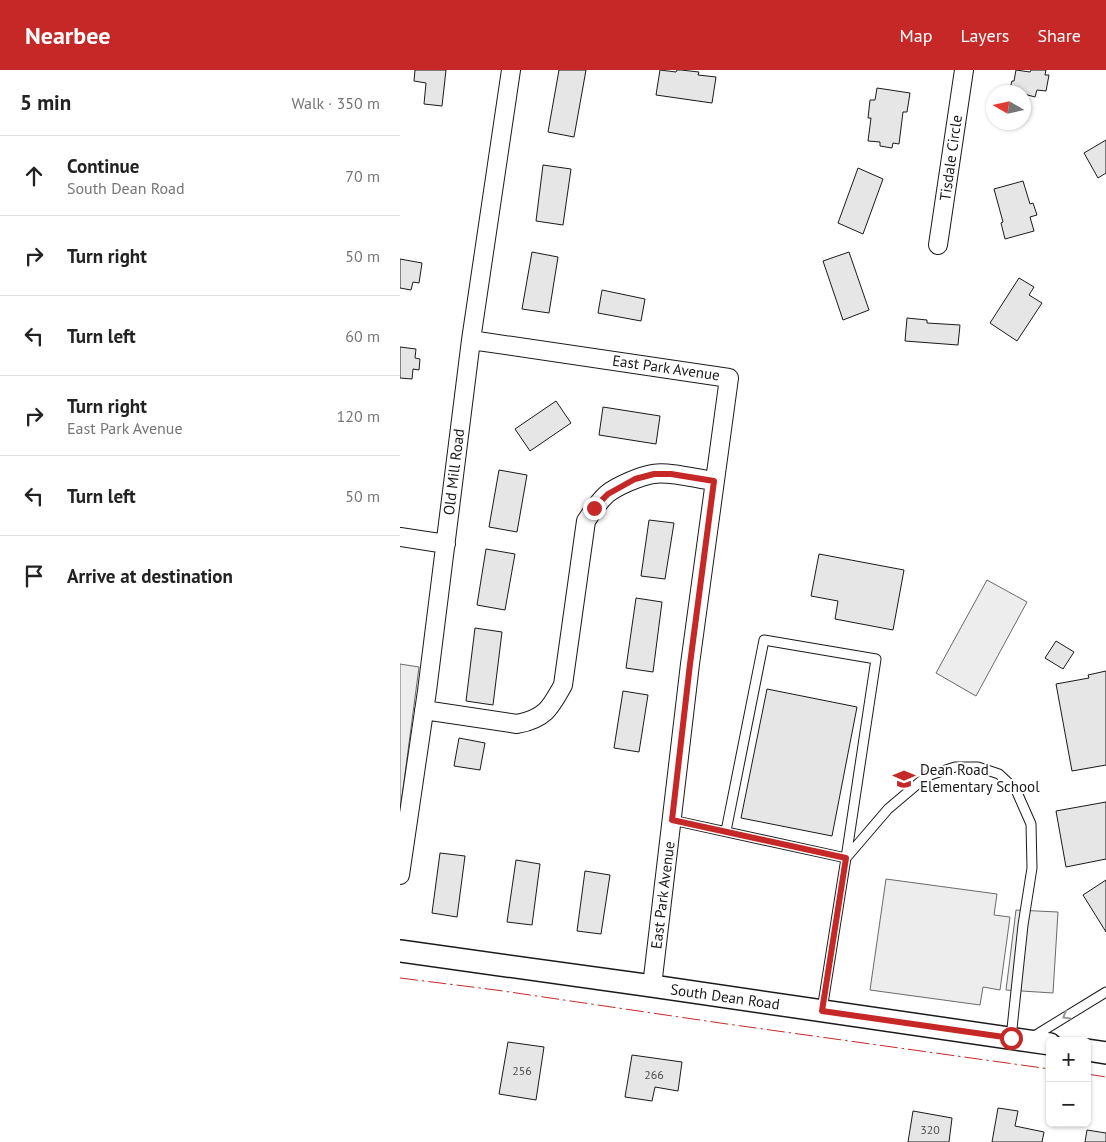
<!DOCTYPE html>
<meta charset="utf-8">
<style>
body{margin:0;font-family:"PT Sans",sans-serif;background:#f2f2f2;color:#222}
.controls{position:absolute;right:15px;bottom:15px;display:grid;overflow:hidden;border-radius:8px;box-shadow:0 1px 4px #0004}
.controls button{width:45px;height:45px;display:grid;place-items:center;padding:0;border:0;border-bottom:1px solid #e0e0e0;background:#fff;color:#222;font:25px sans-serif}
.compass{position:absolute;left:586px;top:15px;width:45px;height:45px;border-radius:50%;background:#fff;box-shadow:0 1px 4px #0004;rotate:279deg}
.stop{position:absolute;width:15px;height:15px;margin:-11px;border:4px solid #c62828;border-radius:50%;background:#fff}
.stop.end{background:#c62828;border-color:#fff;box-shadow:0 1px 5px #0008}
.list{margin:0;padding:0;list-style:none}
h2{display:flex;justify-content:space-between;align-items:center;height:65px;margin:0;padding:0 20px;font-size:21px}
h2 small{font-size:16px;font-weight:400;color:#767676}
.list li{display:grid;grid-template-columns:32px 1fr auto;gap:15px;align-items:center;box-sizing:border-box;height:80px;padding:0 20px;border-top:1px solid #e0e0e0}
.list b{display:block;font-size:19px;white-space:nowrap}
.list p{margin:0;font-size:16px;white-space:nowrap;color:#767676}
.list em{font-size:16px;font-style:normal;color:#767676}
.icon{flex:none;width:28px;height:28px;fill:none;stroke:currentColor;stroke-width:2;stroke-linecap:round;stroke-linejoin:round}
.map{position:relative;flex:none;width:706px;height:1072px;overflow:hidden}
header{display:flex;align-items:center;gap:30px;box-sizing:border-box;height:70px;padding:0 25px;background:#c62828;color:#fff}
header strong{font-size:24px}
nav{display:flex;gap:28px;margin-inline-start:auto;font-size:18px}
main{display:flex}
aside{flex:1;background:#fff}
.map>svg:first-child{display:block}
</style>
<header>
<strong>Nearbee</strong>
<nav><a>Map</a><a>Layers</a><a>Share</a></nav>
</header>
<main>
<aside>
<h2>5 min<small>Walk · 350 m</small></h2>
<ul class="list">
<li><svg class="icon" aria-label="ahead" viewBox="0 0 24 24"><path d="M12 20V5M6 11l6-6 6 6"/></svg><div><b>Continue</b><p>South Dean Road</p></div><em>70 m</em></li>
<li><svg class="icon" aria-label="right" viewBox="0 0 24 24"><path d="M7 20v-9h11M14 6l5 5-5 5"/></svg><div><b>Turn right</b></div><em>50 m</em></li>
<li><svg class="icon" aria-label="left" viewBox="0 0 24 24"><path d="M17 20v-9H6M10 6l-5 5 5 5"/></svg><div><b>Turn left</b></div><em>60 m</em></li>
<li><svg class="icon" aria-label="right" viewBox="0 0 24 24"><path d="M7 20v-9h11M14 6l5 5-5 5"/></svg><div><b>Turn right</b><p>East Park Avenue</p></div><em>120 m</em></li>
<li><svg class="icon" aria-label="left" viewBox="0 0 24 24"><path d="M17 20v-9H6M10 6l-5 5 5 5"/></svg><div><b>Turn left</b></div><em>50 m</em></li>
<li><svg class="icon" aria-label="arrive" viewBox="0 0 24 24"><path d="M6 21V4h12l-3 4 3 4H6"/></svg><div><b>Arrive at destination</b></div></li>
</ul>
</aside>
<div class="map">
<svg width="706" height="1072" viewBox="0 0 706 1072">
<rect width="100%" height="100%" fill="#fff"/>
<path fill="#ededed" stroke="#6a6a6a" d="M587,510L627,532L576,626L536,603Z
M0,594L19,597L0,742Z
M486,809L597,824L594,845L610,847L600,920L583,917L580,935L470,920Z
M616,840L658,842L653,923L606,920Z"/>
<path fill="#e6e6e6" stroke="#1a1a1a" d="M15,0H46L42,36L24,34L26,13L14,11Z
M159,0H186L174,67L148,62Z
M260,0L276,2L277,0H281L299,2L298,5L316,7L312,33L256,25Z
M616,0L630,2L631,0H646L645,5H649L646,21L637,20L635,27L624,24V22H609L612,11H614Z
M477,18L510,23L507,42H503L499,74L493,73L492,78L480,76V72L468,71L471,48H468L470,30H475Z
M706,70V103L698,108L684,83Z
M143,95L171,99L163,155L136,151Z
M458,98L483,109L463,164L438,153Z
M623,111L630,134L633,133L637,145L630,147L634,161L605,169L601,153L603,152L594,119Z
M132,182L158,187L149,243L122,239Z
M449,182L469,240L443,250L423,191Z
M0,189L22,193L19,213L13,212L11,220L0,218Z
M619,208L634,217L629,225L642,233L617,271L590,253Z
M202,220L245,229L241,251L198,243Z
M507,248L527,250V253L560,255L558,275L505,271Z
M0,277L16,279L15,288L20,289L19,300L13,299L12,309L0,308Z
M156,331L171,353L130,381L115,359Z
M203,337L260,346L256,374L199,365Z
M99,400L127,405L117,462L89,457Z
M249,450L274,453L265,509L241,506Z
M86,479L115,484L105,540L77,535Z
M419,484L504,500L493,560L435,549L438,531L411,526Z
M236,528L262,532L253,602L226,598Z
M75,558L102,562L93,635L66,631Z
M656,571L674,582L663,599L645,588Z
M706,601V695L672,701L656,614L689,608L688,605Z
M367,619L457,637L432,766L341,748Z
M223,621L248,625L239,682L214,678Z
M59,668L85,673L80,700L54,696Z
M706,732V789L666,797L656,741Z
M40,783L65,786L57,847L32,843Z
M116,790L140,794L132,855L107,852Z
M185,801L210,805L201,864L177,861Z
M706,810V862L683,825Z
M108,972L144,977L136,1030L99,1024Z
M232,985L282,992L278,1021L255,1017L252,1031L225,1027Z
M598,1038L618,1041L615,1056L644,1062L642,1072H592Z
M513,1041L552,1048L549,1072H508Z
M687,1060L706,1063V1072H685Z"/>
<g fill="none" stroke-linecap="round" stroke-linejoin="round">
<g stroke="#1a1a1a" stroke-width="11">
<path id="service" d="M272,750L446,788L476,589L364,570L326,761
M422,940L446,788L488,739L527,706L555,697H578L599,704L616,720L631,754L632,798L623,855L611,968
M631,968L706,922"/>
</g>
<g stroke="#1a1a1a" stroke-width="20">
<path id="minor" d="M538,175L564,0
M71,270L329,308L290,594L252,916
M0,467L46,474
M24,640L117,654C144,649 150,639 163,615L186,451C192,442 198,432 207,424C217,416 240,406 253,404C270,401 297,409 314,411
M0,805L27,621L71,270L111,0"/>
</g>
<g stroke="#1a1a1a" stroke-width="24">
<path id="tertiary" d="M0,881L252,916L650,974
M687,980L706,983"/>
</g>
<use href="#service" stroke="#fff" stroke-width="9"/>
<use href="#minor" stroke="#fff" stroke-width="18"/>
<use href="#tertiary" stroke="#fff" stroke-width="21"/>
<path stroke="#c62828" stroke-width="1" stroke-dasharray="18 4 2.5 4" stroke-linecap="butt" d="M0,908L96,920L320,953L650,999
M687,1004L706,1007"/>
</g>
<defs><path id="oneway-chevron" d="M-2-3.5L2.5 0L-2 3.5" fill="none" stroke-width="1.6" stroke-linecap="round" stroke-linejoin="round" transform="scale(1.25)"/></defs>
<use stroke="#989898" href="#oneway-chevron" transform="translate(666 946) rotate(149)"/>
<g fill="none" stroke-linecap="round" stroke-linejoin="round">
<path stroke="#c62828" stroke-width="6" d="M194,438L208,424L235,409L254,404H271L314,411L290,594L272,750L446,788L422,941L611,968"/>
</g>
<defs>
<g id="school-bare" transform="scale(1.725)"><path d="M0-5L7-2L0 1L-7-2ZM-4 1L0 2.5L4 1V4Q0 6-4 4Z" fill="#c62828" stroke="#fff" stroke-width="2.5" paint-order="stroke"/></g>
</defs>
<g fill-rule="evenodd">
<use href="#school-bare" x="504" y="709"/>
</g>
<g text-anchor="middle" stroke-width="4" stroke-linejoin="round" paint-order="stroke">
<g font-size="12" fill="#4d4d4d">
<text x="122" y="1005">256</text>
<text x="254" y="1009">266</text>
<text x="530" y="1064">320</text>
</g>
<g font-size="15" fill="#1a1a1a" stroke="#fff">
<text transform="translate(551 88) rotate(-82)" y="5">Tisdale Circle</text>
<text transform="translate(266 298) rotate(8)" y="5">East Park Avenue</text>
<text transform="translate(54 402) rotate(-83)" y="5">Old Mill Road</text>
<text transform="translate(263 825) rotate(-83)" y="5">East Park Avenue</text>
<text transform="translate(325 927) rotate(8)" y="5">South Dean Road</text>
</g>
<g font-size="15" fill="#1a1a1a" stroke="#fff" text-anchor="start">
<text x="520" y="705">Dean Road<tspan x="520" dy="17">Elementary School</tspan></text>
</g>
</g>
</svg>
<div class="controls">
<button>+</button>
<button>−</button>
</div>
<svg class="compass" viewBox="-18 -18 36 36"><path d="M0-13l5 13h-10z" fill="#e53935"/><path d="M0 13l5-13h-10z" fill="#767676"/></svg>
<div class="stop" style="left:611px;top:968px"></div>
<div class="stop end" style="left:194px;top:438px"></div>
</div>
</main>
